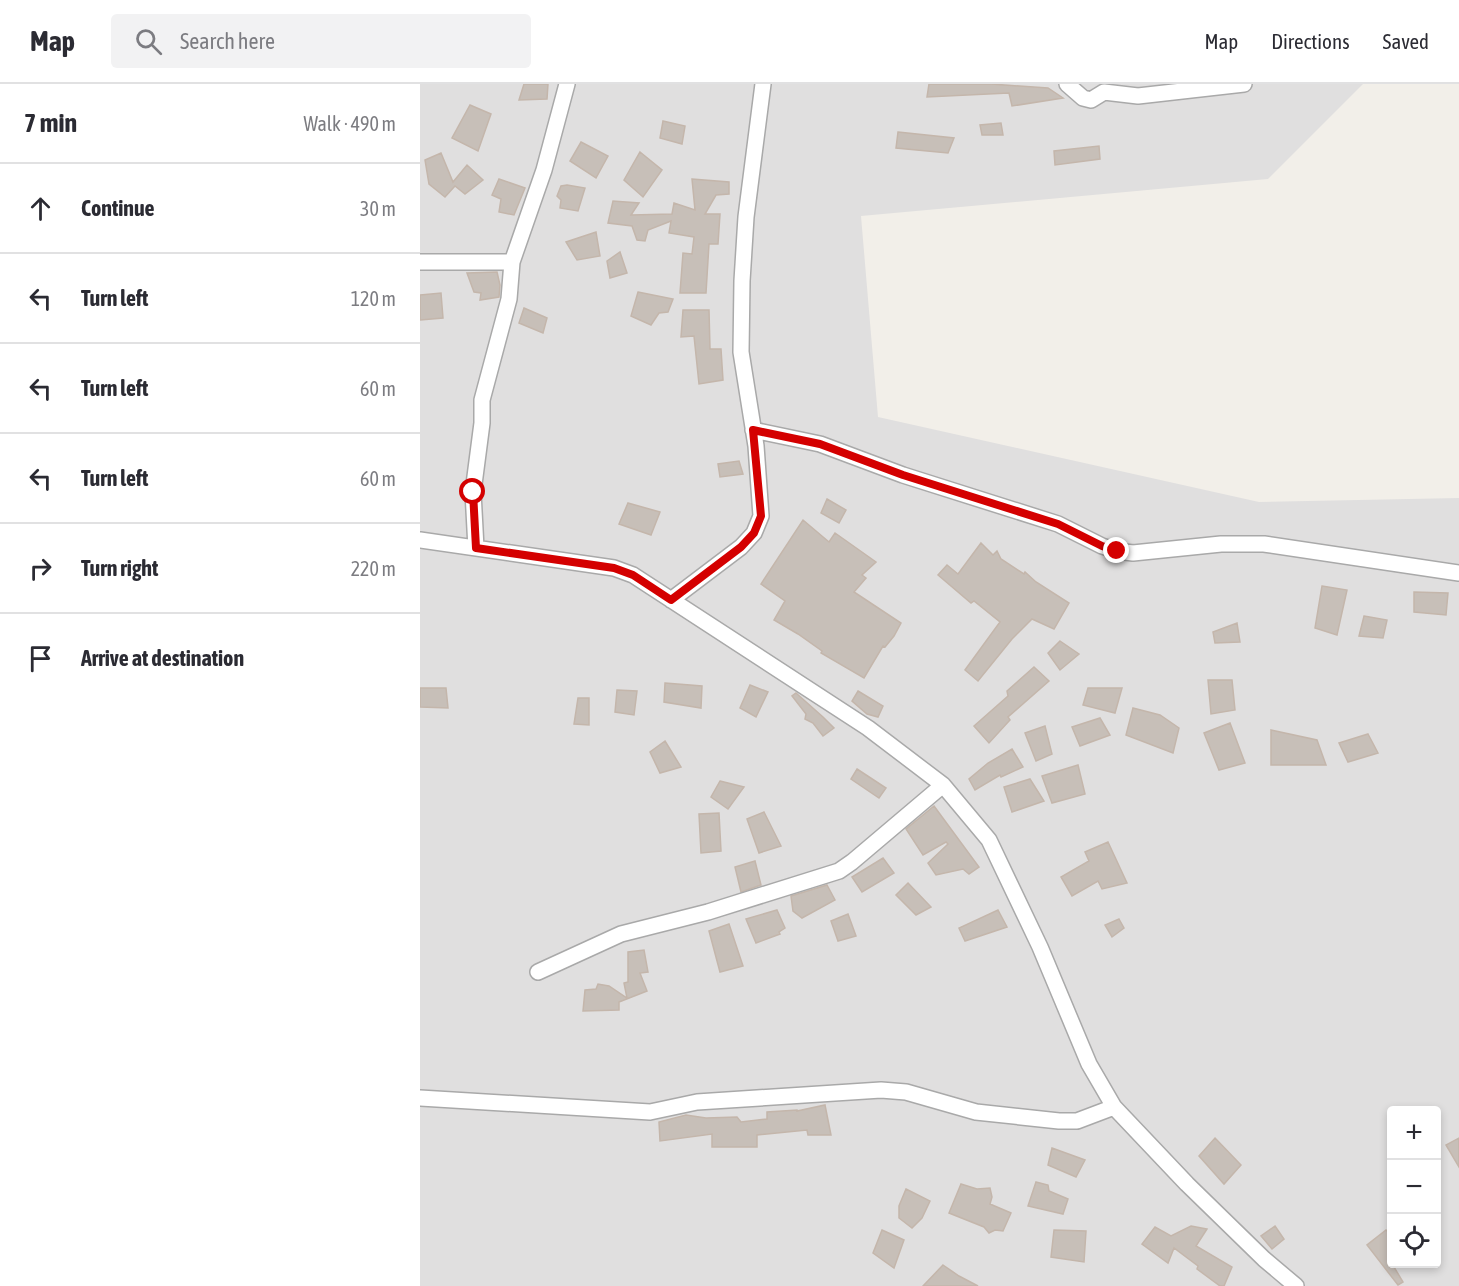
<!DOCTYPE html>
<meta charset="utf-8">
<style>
body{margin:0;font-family:"Asap Condensed",sans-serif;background:#f2f2f3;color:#2b2b33}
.controls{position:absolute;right:18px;bottom:18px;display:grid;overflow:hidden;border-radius:6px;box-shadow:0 3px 9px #0003}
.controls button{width:54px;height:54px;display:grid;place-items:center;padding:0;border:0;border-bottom:2px solid #e1e1e2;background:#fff;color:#2b2b33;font:30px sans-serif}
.stop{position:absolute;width:18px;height:18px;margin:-14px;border:4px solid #d40000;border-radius:50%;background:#fff}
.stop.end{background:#d40000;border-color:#fff;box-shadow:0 2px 6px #0008}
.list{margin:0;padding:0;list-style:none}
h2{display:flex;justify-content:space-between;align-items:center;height:78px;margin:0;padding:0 24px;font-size:26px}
h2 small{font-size:20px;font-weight:400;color:#7c7c81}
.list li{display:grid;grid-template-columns:39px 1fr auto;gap:18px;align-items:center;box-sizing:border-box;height:90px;padding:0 24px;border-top:2px solid #e1e1e2}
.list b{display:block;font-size:22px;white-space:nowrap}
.list em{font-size:20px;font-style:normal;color:#7c7c81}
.icon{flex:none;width:33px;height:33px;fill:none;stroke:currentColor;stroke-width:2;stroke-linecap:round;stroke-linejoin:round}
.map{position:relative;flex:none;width:1039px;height:1202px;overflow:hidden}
header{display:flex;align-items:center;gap:36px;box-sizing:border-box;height:84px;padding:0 30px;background:#fff;border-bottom:2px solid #e1e1e2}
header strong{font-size:28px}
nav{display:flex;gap:33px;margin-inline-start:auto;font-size:21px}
.search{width:420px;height:54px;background:#f2f2f3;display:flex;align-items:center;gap:15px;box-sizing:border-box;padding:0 21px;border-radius:6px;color:#7c7c81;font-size:22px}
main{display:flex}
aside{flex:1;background:#fff}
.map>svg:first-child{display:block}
</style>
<header>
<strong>Map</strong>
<div class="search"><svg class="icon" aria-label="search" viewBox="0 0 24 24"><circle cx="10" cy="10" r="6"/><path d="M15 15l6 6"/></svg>Search here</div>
<nav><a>Map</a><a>Directions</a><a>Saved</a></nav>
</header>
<main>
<aside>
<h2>7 min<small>Walk · 490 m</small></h2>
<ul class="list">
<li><svg class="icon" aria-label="ahead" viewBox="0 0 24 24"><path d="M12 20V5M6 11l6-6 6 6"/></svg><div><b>Continue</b></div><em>30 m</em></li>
<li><svg class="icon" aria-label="left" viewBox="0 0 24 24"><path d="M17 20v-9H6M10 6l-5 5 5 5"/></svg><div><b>Turn left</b></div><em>120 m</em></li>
<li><svg class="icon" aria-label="left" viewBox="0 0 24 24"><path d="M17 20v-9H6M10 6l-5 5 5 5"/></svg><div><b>Turn left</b></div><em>60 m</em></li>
<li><svg class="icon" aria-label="left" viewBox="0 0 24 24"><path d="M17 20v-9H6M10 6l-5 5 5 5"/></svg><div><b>Turn left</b></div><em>60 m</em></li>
<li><svg class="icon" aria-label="right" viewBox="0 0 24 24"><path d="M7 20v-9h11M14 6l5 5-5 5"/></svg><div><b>Turn right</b></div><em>220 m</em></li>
<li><svg class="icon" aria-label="arrive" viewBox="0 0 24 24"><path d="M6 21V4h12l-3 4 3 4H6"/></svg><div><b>Arrive at destination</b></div></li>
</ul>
</aside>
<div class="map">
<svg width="1039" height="1202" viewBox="0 0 1039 1202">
<rect width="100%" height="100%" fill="#f2efe9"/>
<path fill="#e0dfdf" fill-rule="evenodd" d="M0,0H943L848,95L441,132L458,333L839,418L1039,414V1202H0ZM972,1026H1016V1180H972Z"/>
<path fill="#c7bfb8" stroke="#c4b6ab" stroke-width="1.5" d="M104,0H128L127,15L99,16Z
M509,0H571L628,4L643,14L592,22L589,9L507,13Z
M50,21L71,30L58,67L32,54Z
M243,37L265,42L262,60L240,54Z
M581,39L583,51H562L560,41Z
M478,48L534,54L528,69L476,64Z
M161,58L188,72L176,94L150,77Z
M679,62L680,75L635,81L634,67Z
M220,68L242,86L223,113L204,96Z
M21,69L33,98L47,81L63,96L45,110L35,102L25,113L9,100L5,76Z
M79,95L105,104L94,131L79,128L81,115L72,111Z
M272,95L309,98V110L296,111L285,130H300L298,160H289L286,209H260L263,169L272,170L274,153L249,149L251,137L228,146L225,157L217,156L212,142L188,139L193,117L219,119L211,131L252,130L254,119L275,126Z
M147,101L165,104L158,127L140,124L141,116L137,112L141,102Z
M176,148L180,172L157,176L146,158Z
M200,168L207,189L190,194L187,177Z
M77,188L80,201L79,213L60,216L61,209L54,208L47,189Z
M218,208L253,215L248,228L239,229L231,241L211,232Z
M21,209L23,234L0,236V211Z
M104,224L127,234L123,249L99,239Z
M263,226H289L290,265H301L303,296L279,300L274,252L261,253Z
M319,377L323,390L300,393L298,380Z
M407,415L426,426L419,439L401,429Z
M208,419L240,428L231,451L199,440Z
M383,436L409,458L415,449L456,478L442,491L446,494L434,508L481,539L474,552L465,563L463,562L444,594L401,569L402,567L378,550L354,536L365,517L341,500Z
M561,459L573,471L577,467L581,475L604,490L605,488L616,498L649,519L634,545L612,535L592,555L558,597L545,586L580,538L554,517L551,519L518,491L527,481L538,490Z
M902,502L927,506L917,551L895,544Z
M994,508L1028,509L1026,531L994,528Z
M944,532L967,536L963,554L939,552Z
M817,539L820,558L795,559L793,548Z
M640,557L659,570L640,586L628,569Z
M614,583L629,597L588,633L590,636L569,659L554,642L588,612L587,607Z
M788,596H812L815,626L791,630Z
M245,599L282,602L281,624L244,618Z
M330,601L348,608L336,633L320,624Z
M0,604H26L28,624L0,623Z
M668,604H702L695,629L663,621Z
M197,606L217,607L214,631L195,628Z
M438,607L463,622L458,633L447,630L432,617Z
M376,609L403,633L414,644L403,652L393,639L385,635L386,630L372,612Z
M158,614H169V641L154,640Z
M713,624L740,631L759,644L753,669L706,651Z
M680,634L690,651L660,662L652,643Z
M810,639L825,679L799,686L784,649Z
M625,642L632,670L616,677L605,649Z
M851,646L897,656L906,681H851Z
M948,650L958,669L928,678L919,659Z
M245,657L261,683L240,689L230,668Z
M592,665L603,683L581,693L580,691L555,706L549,695L568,679Z
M658,681L665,710L632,719L622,692Z
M437,685L466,704L459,714L431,695Z
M610,695L624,717L592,728L584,703Z
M300,697L324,703L308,725L291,713Z
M514,722L559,783L549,790L543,785L516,791L508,779L528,760L526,758L503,771L486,745Z
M344,728L361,762L339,769L327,735Z
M299,729L301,767L281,769L279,730Z
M688,758L707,799L682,805L678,797L652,812L641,793L669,777L665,768Z
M463,774L474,789L442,808L432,793Z
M335,777L341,801L321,808L315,783Z
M488,799L511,823L496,831L476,811Z
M407,801L415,816L382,834L373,827L371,812Z
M357,826L365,844L359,848L360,850L336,859L326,835Z
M578,826L587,843L545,857L539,844Z
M428,830L436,852L418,857L411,837Z
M699,835L704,844L692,853L685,841Z
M309,840L323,882L300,888L289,847Z
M224,866L228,888L220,889L227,907L199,918V926L163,927L165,906L176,905L178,900L189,902L207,914L204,899L208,898V868Z
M405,1021L411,1051H388L387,1046L337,1051V1063H292V1050L240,1057L239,1038L266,1031L286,1034L317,1033L321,1038L347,1035V1028L377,1026V1027Z
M795,1054L821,1081L804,1100L779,1072Z
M1039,1054V1083L1026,1061Z
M632,1064L665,1076L656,1093L628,1081Z
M616,1098L628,1101L629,1107L648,1115L643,1130L608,1122Z
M541,1100L557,1105L570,1104L572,1113L570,1120L591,1129L583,1147L575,1146L569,1149L564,1143L529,1129Z
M486,1105L510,1117L502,1134L492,1144L479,1134V1122Z
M771,1142L787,1145L776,1162L812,1183L804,1202H800L777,1185L778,1182L754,1164L748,1179L722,1160L735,1143L751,1152Z
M855,1142L864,1155L852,1165L841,1152Z
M462,1146L484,1156L474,1184L453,1169Z
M634,1146L666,1147L664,1178L631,1173Z
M966,1146L972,1152V1169L968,1173L983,1198L978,1201L947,1161Z
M523,1181L539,1192L558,1202H503Z"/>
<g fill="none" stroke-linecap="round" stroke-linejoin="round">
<g stroke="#a9a9a9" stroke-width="18">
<path id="minor" d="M647,0L663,14L671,16L684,8L718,12L824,0
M0,178H92
M333,346L400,360L483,391L638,440L682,462L697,467L713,469L801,460H844L1039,489
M0,456L194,484L213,491L448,644L523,701L569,756L620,863L669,980L694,1023L767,1100L844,1175L876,1202
M56,464L53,408L62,339V316L89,215L92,178L124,86L147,0
M251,516L321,463L334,449L341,432L336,362L321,268L322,197L326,133L343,0
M118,888L201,850L288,828L419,787L432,778L523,701
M0,1014L230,1028L277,1018L461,1006L486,1008L556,1028L639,1037H657L694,1023"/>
</g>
<use href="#minor" stroke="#fff" stroke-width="15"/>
</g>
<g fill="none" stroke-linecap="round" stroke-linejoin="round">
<path stroke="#d40000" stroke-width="8" d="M53,408L56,464L194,484L213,491L251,516L321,463L334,449L341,432L333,346L400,360L483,391L638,440L682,462L697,467"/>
</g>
</svg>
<div class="controls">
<button>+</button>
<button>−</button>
<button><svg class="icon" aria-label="locate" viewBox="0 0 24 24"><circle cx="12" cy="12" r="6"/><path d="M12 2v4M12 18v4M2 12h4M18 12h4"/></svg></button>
</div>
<div class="stop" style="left:53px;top:408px"></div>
<div class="stop end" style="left:697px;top:467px"></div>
</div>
</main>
